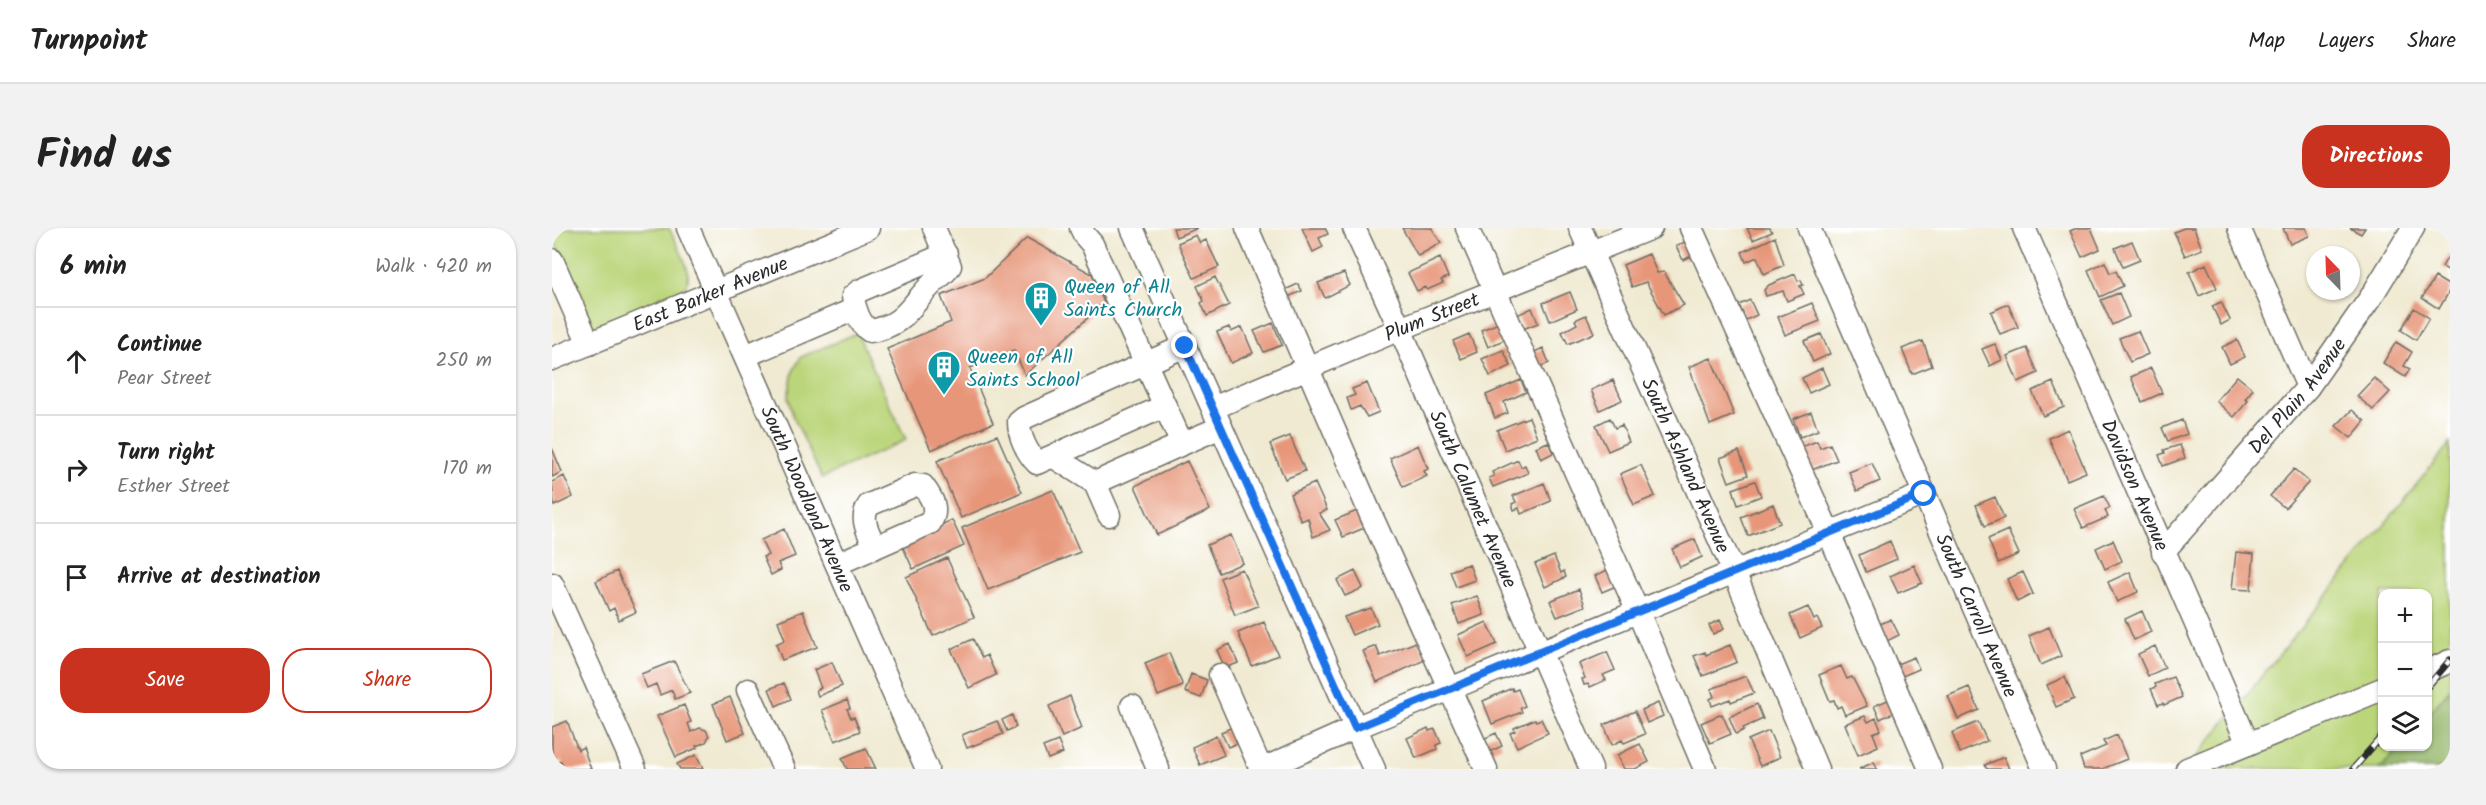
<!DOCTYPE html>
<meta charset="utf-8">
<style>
body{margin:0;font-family:Kalam,sans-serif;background:#f2f2f2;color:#222}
.controls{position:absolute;right:18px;bottom:18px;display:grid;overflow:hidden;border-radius:12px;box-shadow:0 2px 4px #0004}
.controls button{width:54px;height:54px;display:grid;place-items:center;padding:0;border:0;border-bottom:2px solid #e0e0e0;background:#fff;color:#222;font:30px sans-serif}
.compass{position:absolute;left:1754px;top:18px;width:54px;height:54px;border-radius:50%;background:#fff;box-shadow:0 2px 4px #0004;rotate:337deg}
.stop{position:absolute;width:18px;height:18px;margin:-14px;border:4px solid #1a73e8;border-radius:50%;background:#fff}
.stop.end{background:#1a73e8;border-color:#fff;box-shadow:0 2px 6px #0008}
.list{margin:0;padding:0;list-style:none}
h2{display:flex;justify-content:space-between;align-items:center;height:78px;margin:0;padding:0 24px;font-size:26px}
h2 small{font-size:20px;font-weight:400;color:#767676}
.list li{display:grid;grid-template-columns:39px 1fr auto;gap:18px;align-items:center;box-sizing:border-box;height:108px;padding:0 24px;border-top:2px solid #e0e0e0}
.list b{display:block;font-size:22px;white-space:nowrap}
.list p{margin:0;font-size:20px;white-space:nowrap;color:#767676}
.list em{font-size:20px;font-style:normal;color:#767676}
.actions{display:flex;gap:12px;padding:18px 24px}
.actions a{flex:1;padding:14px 0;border:2px solid #c8321e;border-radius:24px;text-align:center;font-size:21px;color:#c8321e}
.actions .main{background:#c8321e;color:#fff}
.icon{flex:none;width:33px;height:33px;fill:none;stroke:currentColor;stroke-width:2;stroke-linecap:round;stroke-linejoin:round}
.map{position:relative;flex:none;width:1898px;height:541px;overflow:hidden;border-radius:24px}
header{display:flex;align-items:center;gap:36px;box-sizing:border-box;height:84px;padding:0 30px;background:#fff;border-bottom:2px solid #e0e0e0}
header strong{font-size:28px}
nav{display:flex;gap:33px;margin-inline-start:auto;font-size:21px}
.intro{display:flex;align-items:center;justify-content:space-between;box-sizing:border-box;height:144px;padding:0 36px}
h1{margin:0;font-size:42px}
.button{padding:15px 27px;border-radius:24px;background:#c8321e;color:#fff;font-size:21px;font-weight:700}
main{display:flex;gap:36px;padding:0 36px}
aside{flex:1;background:#fff;border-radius:24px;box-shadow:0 2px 4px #0004}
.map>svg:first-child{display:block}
</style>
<header>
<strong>Turnpoint</strong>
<nav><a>Map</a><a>Layers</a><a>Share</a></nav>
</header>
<div class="intro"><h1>Find us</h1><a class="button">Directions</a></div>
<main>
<aside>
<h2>6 min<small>Walk · 420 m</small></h2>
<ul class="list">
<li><svg class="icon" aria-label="ahead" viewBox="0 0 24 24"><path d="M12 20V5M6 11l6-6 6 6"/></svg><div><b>Continue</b><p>Pear Street</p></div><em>250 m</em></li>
<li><svg class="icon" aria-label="right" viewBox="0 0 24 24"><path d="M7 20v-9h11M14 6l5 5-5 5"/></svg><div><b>Turn right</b><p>Esther Street</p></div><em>170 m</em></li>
<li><svg class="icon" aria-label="arrive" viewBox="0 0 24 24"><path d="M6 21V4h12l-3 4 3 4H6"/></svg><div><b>Arrive at destination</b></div></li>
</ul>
<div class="actions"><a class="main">Save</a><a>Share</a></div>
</aside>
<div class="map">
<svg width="1898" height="541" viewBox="0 0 1898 541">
<rect width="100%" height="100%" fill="#fff"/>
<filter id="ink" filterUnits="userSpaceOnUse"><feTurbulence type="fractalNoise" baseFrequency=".0167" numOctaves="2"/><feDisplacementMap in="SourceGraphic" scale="12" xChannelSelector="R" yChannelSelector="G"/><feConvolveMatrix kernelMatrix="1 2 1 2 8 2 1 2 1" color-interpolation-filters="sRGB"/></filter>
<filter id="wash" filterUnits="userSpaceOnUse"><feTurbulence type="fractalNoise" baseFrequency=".008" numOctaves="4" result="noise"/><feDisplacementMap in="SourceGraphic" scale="24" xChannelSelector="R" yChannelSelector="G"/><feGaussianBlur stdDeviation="1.35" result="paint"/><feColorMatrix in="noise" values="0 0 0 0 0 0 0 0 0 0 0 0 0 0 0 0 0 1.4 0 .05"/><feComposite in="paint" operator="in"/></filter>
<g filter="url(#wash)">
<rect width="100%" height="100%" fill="#f0ead2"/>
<path fill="#bbd57a" stroke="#738052" stroke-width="1.5" d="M0,0H117C124,17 148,49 129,64L41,101L0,7Z
M305,105L354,212L270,250L241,188L236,169L241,143L249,129Z
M1898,215V461L1876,487V365H1830V518L1848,519L1828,541H1635Z"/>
<path fill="#94b66a" stroke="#60704a" stroke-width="1.5" d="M1898,461V541H1828L1848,519L1876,518V487Z"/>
<g id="blocks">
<path fill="#e79679" d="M621,0H646L624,9Z
M750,0H773L776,6L767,10L771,19L761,24Z
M850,0H880L889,15L866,28Z
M1195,0H1218L1220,4L1201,12Z
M1525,0H1539L1548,21L1530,29L1518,3Z
M1632,0H1642L1650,21L1633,28L1622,4Z
M1731,0H1754L1757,8L1738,16Z
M1798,0H1813L1809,6Z
M644,7L648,15L654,12L667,39L642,50L626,15Z
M1223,9L1232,37L1212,46L1205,29L1194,34L1190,24Z
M475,10L540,46L552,75L473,147L462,122L418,140L441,195L379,222L335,121L399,94L389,68L433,50Z
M1137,12L1144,26L1131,32L1124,18Z
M1580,13L1588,32L1571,39L1563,20Z
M1898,25V43L1890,39Z
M1097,26L1105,45L1112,44L1132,77L1112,87L1094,54L1080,59L1071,37Z
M888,30L896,49L889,52L891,55L875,62L873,59L865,63L856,45Z
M1553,34L1558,45L1564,43L1571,58L1548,69L1536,42Z
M1654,36L1665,60L1647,68L1637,44Z
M792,45L798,57L773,70L766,55Z
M1243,46L1246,53L1249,52L1251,57L1248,58L1252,66L1235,73L1231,63L1214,68L1212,62L1217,57Z
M663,49L677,77L655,88L649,75L652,73L645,58Z
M1883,49L1898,58V62L1887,81L1870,70Z
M746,56L750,63L736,69L733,62Z
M1018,64L1025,81L998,93L991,75Z
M1567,65L1577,89L1560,97L1549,72Z
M1198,72L1205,87L1194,92L1187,77Z
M1669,74L1678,92L1669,97L1660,78Z
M1260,75L1268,93L1233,107L1226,89Z
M1456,76L1466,99L1448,106L1439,84Z
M980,80L986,95L971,101L965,87Z
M1862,80L1877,90L1864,112L1849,102Z
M1034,87L1042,105L1016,116L1010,104L1025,96L1023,92Z
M721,95L730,117L712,124L702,103Z
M947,95L954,111L936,119L929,102Z
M677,99L679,104L690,99L701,125L679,135L665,104Z
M1586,103L1596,126L1578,134L1567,110Z
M917,106L925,124L909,131L901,113Z
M1269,106L1278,126L1261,134L1252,113Z
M1685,112L1693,129L1678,136L1670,119Z
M1371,113L1380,138L1360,146L1350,121Z
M1844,114L1860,124L1852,138L1858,141L1853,149L1831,135Z
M1443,116L1450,132L1438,138L1430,121Z
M991,120L997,135L985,140L978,126Z
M1475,120L1486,145L1466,154L1455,128Z
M951,122L959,138L938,148L930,131Z
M1159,130L1182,187L1158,197L1137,139Z
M1270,140L1277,156L1257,165L1250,150Z
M1599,140L1610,165L1590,174L1579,149Z
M1685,148L1701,161L1693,171L1696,173L1682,189L1664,173Z
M1822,150L1838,164L1821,182L1805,168Z
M969,152L974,164L952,174L956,185L943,190L934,167Z
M1061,152L1070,172L1048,182L1039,162Z
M1501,154L1512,179L1491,188L1480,163Z
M815,155L827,184L815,189L808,178L799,182L795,170L803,167L800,161Z
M1800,182L1813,193L1799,210L1784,198Z
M1259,184L1266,202L1248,209L1241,191Z
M977,189L985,209L953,222L945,202Z
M1058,190L1063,200L1070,197L1077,214L1056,223L1044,197Z
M1630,192L1635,206L1616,213L1610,200Z
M1516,201L1534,244L1515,252L1497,210Z
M445,207L470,264L409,290L385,233Z
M738,208L753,243L733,251L718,216Z
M1265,213L1268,220L1278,216L1285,232L1257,243L1247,220Z
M996,214L1001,225L989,231L984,219Z
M866,217L876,241L872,243L875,248L851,259L838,230Z
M1628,217L1633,230L1611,238L1607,227L1613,225L1612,222Z
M0,220L10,244L0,249Z
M1187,223L1196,247L1177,254L1168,230Z
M966,232L969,239L973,237L976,245L941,259L937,250L942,248L940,244Z
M635,233L658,282L605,307L583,258Z
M1320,235L1328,253L1305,263L1297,244Z
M1089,237L1103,268L1082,277L1068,246Z
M1742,241L1757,254L1733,280L1718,268Z
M12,248L21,269L2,278L0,254Z
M1203,253L1209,268L1186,277L1181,261Z
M763,255L775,282L767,285L778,302L761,309L756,290L749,293L738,266Z
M992,255L999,273L969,286L967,280L962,282L960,276L964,274L961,268Z
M501,262L528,324L436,362L410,300Z
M1552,268L1558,280L1553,282L1556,289L1531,300L1522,281Z
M1443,269L1452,290L1433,298L1424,277Z
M1221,276L1228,295L1196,308L1189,289Z
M805,283L812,300L791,309L783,292Z
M400,292L412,318L361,341L349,315Z
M232,301L243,328L226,335L229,342L219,347L211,329L216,327L209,312Z
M1456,302L1467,326L1446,335L1436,311Z
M679,307L691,335L667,345L655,317Z
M1143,311L1150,329L1128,339L1120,321Z
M1561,312L1570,333L1553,341L1544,320Z
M1338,313L1345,331L1314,344L1307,327Z
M1684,324L1702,326L1699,362L1680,361Z
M1002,328L1009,345L1012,343L1014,349L993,359L983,336Z
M395,330L422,389L381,408L354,349Z
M917,336L923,352L904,359L898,343Z
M1362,337L1370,355L1346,365L1338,348Z
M690,341L706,378L683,387L668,350Z
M1057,341L1064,358L1050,364L1043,348Z
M65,343L84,384L67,392L62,380L57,383L44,353Z
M803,343L811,360L793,368L785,352Z
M1471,344L1481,366L1465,374L1455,351Z
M1578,344L1586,364L1565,374L1556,354Z
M1027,361L1033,378L1005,389L998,373Z
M925,368L932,387L907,396L900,377Z
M1256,379L1262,392L1265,390L1270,400L1248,410L1238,387Z
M819,380L826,396L800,407L792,389Z
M251,383L265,419L230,432L224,416L233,412L226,393Z
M1590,383L1599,404L1582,412L1573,391Z
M1339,391L1347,407L1331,415L1324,398Z
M1168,392L1172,401L1161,406L1157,397Z
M712,394L726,427L700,438L686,405Z
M935,394L945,416L916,429L906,407Z
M1497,399L1509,428L1489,437L1477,408Z
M421,411L430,430L435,427L444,447L417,460L399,421Z
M867,413L875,431L825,454L811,423L824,418L828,428Z
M678,416L686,435L673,440L665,422Z
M1178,417L1185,434L1151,448L1142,428L1153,424L1154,427Z
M1603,418L1613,440L1596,448L1586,426Z
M1055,424L1063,442L1051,447L1054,452L1038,459L1036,456L1032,457L1030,451L1033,450L1027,436Z
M617,425L631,458L606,468L593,435Z
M1362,429L1367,441L1348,449L1343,437Z
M122,433L138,465L123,471L120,462L108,467L104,456L95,460L89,446Z
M280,434L290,458L266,468L264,462L269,460L262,442Z
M1289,438L1295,451L1300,449L1315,478L1293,487L1289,478L1285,480L1282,472L1278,473L1267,447Z
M639,446L655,452L649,470L633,464Z
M1194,448L1202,465L1179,474L1178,471L1160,478L1158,471L1162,469L1159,461Z
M1513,449L1522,471L1504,479L1495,457Z
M1621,449L1630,469L1612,477L1611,475L1606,477L1599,461L1604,459L1603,456Z
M232,455L239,471L224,478L217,461Z
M1417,459L1427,482L1406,491L1396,468Z
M960,460L961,463L966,461L973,478L968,480L970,484L940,496L931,473Z
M518,468L530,500L510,509L497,478Z
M178,469L193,505L175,512L161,476Z
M1338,471L1343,484L1328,491L1322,478Z
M295,472L298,480L295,481L299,490L302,489L308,503L283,513L270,482Z
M1106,475L1111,488L1095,495L1090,482Z
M1205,476L1211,491L1191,500L1192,502L1184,506L1177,489Z
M132,477L139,494L136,495L139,504L148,500L154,502L157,508L154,514L144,518L145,520L124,529L105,488Z
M1083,483L1093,506L1072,515L1070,512L1060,517L1052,497Z
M1170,486L1179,506L1158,515L1149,495Z
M460,487L464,499L455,503L450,492Z
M1313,488L1316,494L1324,490L1329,502L1321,505L1326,518L1306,527L1293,496Z
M983,491L984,493L989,491L996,505L965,519L958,505L963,503L962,500Z
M15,493L26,522L31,519L39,541H12L9,533L2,536L0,531V499Z
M445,493L451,506L415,520L410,507Z
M1426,494L1435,513L1408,525L1400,505Z
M681,499L688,514L676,519L669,504Z
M876,500L877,503L883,501L889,515L884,517L885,521L864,530L855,510Z
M1217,503L1228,529L1208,538L1196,512Z
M944,505L950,518L935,525L929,512Z
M1565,507L1575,531L1550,541H1532L1528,529L1554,518L1551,513Z
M664,508L672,527L648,537L640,519Z
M506,513L511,525L496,531L491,519Z
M1088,516L1097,534L1083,541H1072L1065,527Z
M314,520L324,541H295L290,530Z
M144,527L151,541H128L125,536Z
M1452,529L1457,541H1435L1433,537Z
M1322,534L1325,541H1307Z"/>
</g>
</g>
<g filter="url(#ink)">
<use href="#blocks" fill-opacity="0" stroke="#706e65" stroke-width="1.5"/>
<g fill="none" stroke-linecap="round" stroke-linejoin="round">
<g stroke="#706e65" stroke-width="25">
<g id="minor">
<path id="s1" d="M136,0L375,541"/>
<path d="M382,0L398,38C393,46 387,49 381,55C359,76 353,98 318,103C308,97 302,80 301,68L307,63L394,26"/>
<path d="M529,0L533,8L540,16L630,216L669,199"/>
<path d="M580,0L822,541"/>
<path d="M695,0L819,287L934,541"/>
<path id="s2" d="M802,0L848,101L1039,541"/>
<path d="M915,0L1086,384L1153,541"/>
<path id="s3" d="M1028,0L1182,344L1265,541"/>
<path d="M1139,0L1277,305L1378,541"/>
<path id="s4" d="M1257,0L1492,541"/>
<path id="s5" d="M1472,0L1696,516"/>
<path d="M1687,0L1756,159"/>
<path d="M0,32L37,116"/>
<path d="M193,128L303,81"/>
<path id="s6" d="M0,131L316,0"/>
<path d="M613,178L485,235C475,225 467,208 467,194L472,190L633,118"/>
<path id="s7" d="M661,180L848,101L1099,0"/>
<path d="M502,229L543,255L557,287"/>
<path d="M543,255L630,216"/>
<path id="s8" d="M1611,324L1756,159L1819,69L1861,0"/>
<path d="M285,336L378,295C387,281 380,270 371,258L363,257L317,277C307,291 317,305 323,319"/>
<path d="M0,356L83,541"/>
<path d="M1876,443L1898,433"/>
<path d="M668,447L709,541"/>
<path d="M196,462L232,541"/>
<path d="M580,478L606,541"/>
<path d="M711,541L803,500L1372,266"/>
<path d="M1635,541L1830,461"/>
</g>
</g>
<use href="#minor" stroke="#fff" stroke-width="22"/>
<g stroke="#2b2b2b" stroke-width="7">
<path id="rail" d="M1876,458L1898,432
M1801,541L1830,508"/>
</g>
<use href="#rail" stroke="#fff" stroke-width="4.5" stroke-dasharray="14" stroke-linecap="butt"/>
</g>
</g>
<g fill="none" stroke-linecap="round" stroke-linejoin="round" filter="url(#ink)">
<path stroke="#1a73e8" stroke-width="8" d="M633,118L803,500L1372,266"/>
</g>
<defs>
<g id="building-pin" transform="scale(1.725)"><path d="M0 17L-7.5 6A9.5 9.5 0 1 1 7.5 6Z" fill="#0f9aa8" stroke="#fff"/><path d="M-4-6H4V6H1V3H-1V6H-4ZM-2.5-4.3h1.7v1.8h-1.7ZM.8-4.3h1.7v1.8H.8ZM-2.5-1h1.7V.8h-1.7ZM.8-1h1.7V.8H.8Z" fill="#fff"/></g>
</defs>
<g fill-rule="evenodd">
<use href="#building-pin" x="489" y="70"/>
<use href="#building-pin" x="392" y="139"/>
</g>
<g text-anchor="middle" stroke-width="4.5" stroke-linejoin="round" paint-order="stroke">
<g font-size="20" fill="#0d838f" stroke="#fff" text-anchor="start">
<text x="512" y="65">Queen of All<tspan x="512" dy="23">Saints Church</tspan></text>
<text x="415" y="135">Queen of All<tspan x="415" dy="23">Saints School</tspan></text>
</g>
<g font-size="20" fill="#2b2b2b" stroke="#fff">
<text dy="7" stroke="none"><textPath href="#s6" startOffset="171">East Barker Avenue</textPath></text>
<text dy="7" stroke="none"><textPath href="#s7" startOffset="237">Plum Street</textPath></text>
<text dy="7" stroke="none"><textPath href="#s8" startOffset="206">Del Plain Avenue</textPath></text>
<text dy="7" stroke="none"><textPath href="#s3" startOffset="260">South Ashland Avenue</textPath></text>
<text dy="7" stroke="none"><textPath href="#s5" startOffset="280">Davidson Avenue</textPath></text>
<text dy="7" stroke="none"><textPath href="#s1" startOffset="296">South Woodland Avenue</textPath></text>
<text dy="7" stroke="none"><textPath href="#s2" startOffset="296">South Calumet Avenue</textPath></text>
<text dy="7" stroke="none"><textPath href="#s4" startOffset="422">South Carroll Avenue</textPath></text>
</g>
</g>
</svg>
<div class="controls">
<button>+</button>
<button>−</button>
<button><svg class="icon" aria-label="layers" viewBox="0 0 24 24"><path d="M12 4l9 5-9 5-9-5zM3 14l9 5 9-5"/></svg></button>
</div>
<svg class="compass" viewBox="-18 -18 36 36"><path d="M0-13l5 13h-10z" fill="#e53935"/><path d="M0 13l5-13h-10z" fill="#767676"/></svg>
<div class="stop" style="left:1372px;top:266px"></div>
<div class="stop end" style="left:633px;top:118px"></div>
</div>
</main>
